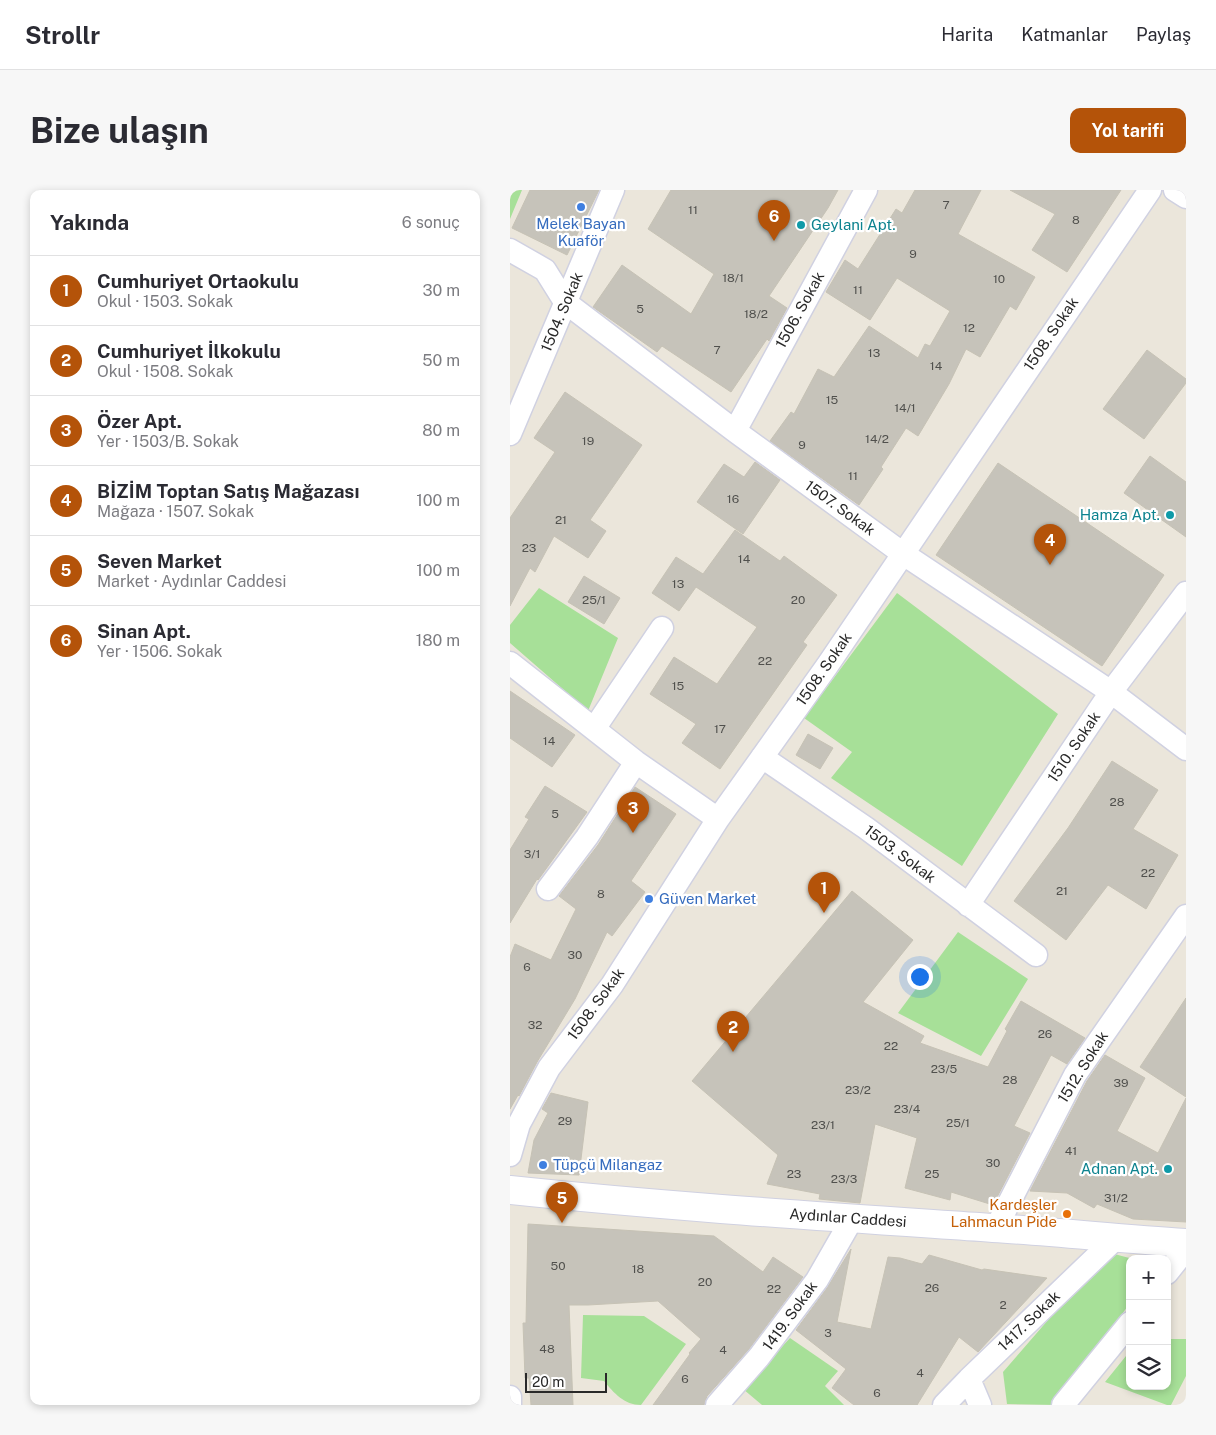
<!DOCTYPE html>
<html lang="tr">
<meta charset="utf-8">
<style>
body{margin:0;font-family:"Public Sans",sans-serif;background:#f7f7f7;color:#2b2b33}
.controls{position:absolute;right:15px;bottom:15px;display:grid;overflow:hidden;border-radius:10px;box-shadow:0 2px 8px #0003}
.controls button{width:45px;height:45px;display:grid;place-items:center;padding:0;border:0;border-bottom:1px solid #e1e1e2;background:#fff;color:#2b2b33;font:25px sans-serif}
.scale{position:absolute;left:15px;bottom:12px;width:82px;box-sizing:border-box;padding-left:5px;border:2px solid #292929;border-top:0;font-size:14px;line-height:18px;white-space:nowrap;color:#292929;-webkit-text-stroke:4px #fff;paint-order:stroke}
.you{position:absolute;left:409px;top:786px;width:18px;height:18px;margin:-12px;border:4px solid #fff;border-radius:50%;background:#1a73e8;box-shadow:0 0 0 8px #1a73e833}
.badge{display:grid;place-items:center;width:32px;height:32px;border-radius:50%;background:#b45309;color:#fff;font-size:16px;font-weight:700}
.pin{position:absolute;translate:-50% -41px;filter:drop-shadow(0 1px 2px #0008)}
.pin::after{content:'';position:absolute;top:26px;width:18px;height:15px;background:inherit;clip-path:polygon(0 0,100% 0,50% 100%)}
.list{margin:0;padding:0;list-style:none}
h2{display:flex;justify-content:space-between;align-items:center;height:65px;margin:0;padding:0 20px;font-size:21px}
h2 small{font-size:16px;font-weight:400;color:#7c7c81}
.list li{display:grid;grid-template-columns:32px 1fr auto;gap:15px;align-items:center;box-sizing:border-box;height:70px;padding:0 20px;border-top:1px solid #e1e1e2}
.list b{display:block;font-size:19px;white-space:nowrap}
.list p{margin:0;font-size:16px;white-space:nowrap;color:#7c7c81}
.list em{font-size:16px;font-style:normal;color:#7c7c81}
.icon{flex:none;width:28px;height:28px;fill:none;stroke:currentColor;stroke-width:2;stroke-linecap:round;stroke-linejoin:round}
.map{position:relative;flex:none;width:676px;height:1215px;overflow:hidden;border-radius:10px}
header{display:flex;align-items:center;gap:30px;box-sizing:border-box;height:70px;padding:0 25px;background:#fff;border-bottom:1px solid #e1e1e2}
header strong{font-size:24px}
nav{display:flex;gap:28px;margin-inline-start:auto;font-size:18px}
.intro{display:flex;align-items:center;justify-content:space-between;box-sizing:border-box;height:120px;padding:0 30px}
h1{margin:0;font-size:35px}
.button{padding:12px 22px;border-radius:10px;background:#b45309;color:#fff;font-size:18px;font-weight:700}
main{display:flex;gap:30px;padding:0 30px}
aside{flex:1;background:#fff;border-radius:10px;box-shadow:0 2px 8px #0003}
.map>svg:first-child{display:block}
</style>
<header>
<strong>Strollr</strong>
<nav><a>Harita</a><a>Katmanlar</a><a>Paylaş</a></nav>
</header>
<div class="intro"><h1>Bize ulaşın</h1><a class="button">Yol tarifi</a></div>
<main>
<aside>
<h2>Yakında<small>6 sonuç</small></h2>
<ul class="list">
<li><span class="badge">1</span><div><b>Cumhuriyet Ortaokulu</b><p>Okul · 1503. Sokak</p></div><em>30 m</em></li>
<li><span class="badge">2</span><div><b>Cumhuriyet İlkokulu</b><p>Okul · 1508. Sokak</p></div><em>50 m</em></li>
<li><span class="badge">3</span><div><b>Özer Apt.</b><p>Yer · 1503/B. Sokak</p></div><em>80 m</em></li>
<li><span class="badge">4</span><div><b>BİZİM Toptan Satış Mağazası</b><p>Mağaza · 1507. Sokak</p></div><em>100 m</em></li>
<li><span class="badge">5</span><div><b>Seven Market</b><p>Market · Aydınlar Caddesi</p></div><em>100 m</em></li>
<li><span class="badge">6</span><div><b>Sinan Apt.</b><p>Yer · 1506. Sokak</p></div><em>180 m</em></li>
</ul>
</aside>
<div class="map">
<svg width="676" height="1215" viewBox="0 0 676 1215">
<rect width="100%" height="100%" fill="#ebe6db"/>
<path fill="#a7e098" d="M0,0H12L0,29Z
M29,398L108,448L78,521L0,453V435Z
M387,403L548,524L452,676L321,588L342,562L294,528Z
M448,742L518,789L471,866L388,823Z
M597,1062L623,1069H620V1113L547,1215L497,1214L493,1182Z
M73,1125L134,1126L176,1154L131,1215C114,1215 104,1203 94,1191L71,1188Z
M280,1148L328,1181L315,1196L334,1215H252L233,1199Z
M657,1149H676V1186L661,1215H657L595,1192L620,1161V1196H657Z"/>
<path fill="#c6c3ba" stroke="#c6c2b5" d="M20,0H89L57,65L2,38Z
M161,0H328L318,18L259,106L277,118L259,151L257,149L221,202L152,156L147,162L83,117L112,75L181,124L204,84L138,39Z
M405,0H471L448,44L525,87L506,120L500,116L470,167L456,159L439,194L408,246L396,238L371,277L373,279L349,315L260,251L281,222L284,224L308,179L324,187L359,136L408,168L415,154L420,156L440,121L387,88L360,130L316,102L335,70L348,79L386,19L392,23Z
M500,0H611L557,82L522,60L545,24Z
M637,160L676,189V193L634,249L593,219Z
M55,202L132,255L80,330L96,341L78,368L44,346L25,382L20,378L0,416V328L45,262L24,248Z
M640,266L676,292V347L614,303Z
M245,272L270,290L233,344L187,312L214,274L234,287Z
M488,273L654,385L592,476L426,365Z
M225,340L270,371L274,366L327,405L293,452L297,455L210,579L172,553L186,534L140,504L164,467L207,494L247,437L186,397L169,421L142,403L166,367L193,384Z
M74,386L110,408L94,434L58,412Z
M0,501L65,545L42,577L0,548Z
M298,544L323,558L310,579L286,565Z
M602,571L648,600L623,639L668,665L636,719L598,695L556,750L504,711L558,638Z
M35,596L77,622L28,690L27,689L0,733V660L19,629L15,627Z
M125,597L166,624L121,691L135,702L102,746L97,742L65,809L27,872L9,906L8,905L0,919V767L5,754L41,770L66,719L49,706L88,655Z
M342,701L403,750L353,812L414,846L410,853L478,877L497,841L495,839L511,811L575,848L557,874L541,865L504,936L520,943L483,1015L441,1002L440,1010L395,998L407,948L365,934L350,1013L309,1009L310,1004L257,994L268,965L182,891Z
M676,808V907L630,877Z
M595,865L635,888L607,941L648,963L676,908V1032L623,1029L587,1014L584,1018L557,1003L520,1001L577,891Z
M41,903L78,912L69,985L18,983L24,950L38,923L32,919Z
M18,1034L204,1046L253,1082L263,1067L293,1087L239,1159L197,1206L194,1215H143L180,1164L179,1163L191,1149L148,1111L78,1115H59L63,1215H21L19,1188H15L13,1133H16Z
M341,1059L327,1132L361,1139L378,1067L390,1068L412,1074L419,1065L472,1080L474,1079L537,1088L468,1162L449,1147L407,1215H344L322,1198L336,1179L286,1140L317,1098Z"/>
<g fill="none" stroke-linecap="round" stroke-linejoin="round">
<g stroke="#d0d1e1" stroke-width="25">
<path id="street" d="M665,0L676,7
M0,60L35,80L55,112L225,241L392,363L601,502L676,559
M225,241L356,0
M0,244L103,0
M0,473L126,572L208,629
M84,539L152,438
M252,567L356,638L526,765
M38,699L77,647L126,572
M458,715L601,502L676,403
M0,965L9,934L39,878L102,795L208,629L317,476L640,0
M486,1038L565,885L676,726
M657,1083L676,1059
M459,1189L470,1215
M0,1207V1215
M207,1215L249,1167L307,1090L342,1029
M434,1215L459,1189L606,1048
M553,1215L620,1133"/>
</g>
<g stroke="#d0d1e1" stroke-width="30">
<path id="secondary" d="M0,1000C161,1017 322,1027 483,1038C548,1042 612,1049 676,1053"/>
</g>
<use href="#street" stroke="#fff" stroke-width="22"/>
<use href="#secondary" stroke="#fff" stroke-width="28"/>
</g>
<g fill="#3f7fe0" stroke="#fff" stroke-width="2">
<circle cx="71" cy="17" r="5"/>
<circle cx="139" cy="709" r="5"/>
<circle cx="33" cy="975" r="5"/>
</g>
<g fill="#0f9aa8" stroke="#fff" stroke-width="2">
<circle cx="291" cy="35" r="5"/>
<circle cx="660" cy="325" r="5"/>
<circle cx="658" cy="979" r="5"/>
</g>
<circle fill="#e8710a" stroke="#fff" stroke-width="2" cx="557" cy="1024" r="5"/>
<g text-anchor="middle" stroke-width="4.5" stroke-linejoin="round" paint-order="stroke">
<g font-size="12" fill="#50504d">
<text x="436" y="19">7</text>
<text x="183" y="24">11</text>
<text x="566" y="34">8</text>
<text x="403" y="68">9</text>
<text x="223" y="92">18/1</text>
<text x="489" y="93">10</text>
<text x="348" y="104">11</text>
<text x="130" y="123">5</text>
<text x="246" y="128">18/2</text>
<text x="459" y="142">12</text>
<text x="207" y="164">7</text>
<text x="364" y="167">13</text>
<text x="426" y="180">14</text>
<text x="322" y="214">15</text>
<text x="395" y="222">14/1</text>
<text x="367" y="253">14/2</text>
<text x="78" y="255">19</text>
<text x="292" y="259">9</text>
<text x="343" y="290">11</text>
<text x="223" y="313">16</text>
<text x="51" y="334">21</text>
<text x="19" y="362">23</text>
<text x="234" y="373">14</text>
<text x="168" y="398">13</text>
<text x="84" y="414">25/1</text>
<text x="288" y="414">20</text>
<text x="255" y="475">22</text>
<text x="168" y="500">15</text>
<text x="210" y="543">17</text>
<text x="39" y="555">14</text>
<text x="607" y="616">28</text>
<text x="45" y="628">5</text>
<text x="22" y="668">3/1</text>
<text x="638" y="687">22</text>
<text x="552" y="705">21</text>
<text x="91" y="708">8</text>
<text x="65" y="769">30</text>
<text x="17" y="781">6</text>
<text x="25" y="839">32</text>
<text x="535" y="848">26</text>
<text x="381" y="860">22</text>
<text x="434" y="883">23/5</text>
<text x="500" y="894">28</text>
<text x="611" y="897">39</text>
<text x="348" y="904">23/2</text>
<text x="397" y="923">23/4</text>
<text x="55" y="935">29</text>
<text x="448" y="937">25/1</text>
<text x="313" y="939">23/1</text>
<text x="561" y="965">41</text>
<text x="483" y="977">30</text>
<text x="284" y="988">23</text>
<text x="422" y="988">25</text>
<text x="334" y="993">23/3</text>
<text x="606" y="1012">31/2</text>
<text x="48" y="1080">50</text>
<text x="128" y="1083">18</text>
<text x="195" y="1096">20</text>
<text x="422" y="1102">26</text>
<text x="264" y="1103">22</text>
<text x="493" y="1119">2</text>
<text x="318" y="1147">3</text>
<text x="37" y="1163">48</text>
<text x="213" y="1164">4</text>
<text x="410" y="1187">4</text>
<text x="175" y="1193">6</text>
<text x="367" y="1207">6</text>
</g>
<g font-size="15" fill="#366cbe" stroke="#fff" text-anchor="start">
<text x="71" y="39" text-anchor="middle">Melek Bayan<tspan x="71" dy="17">Kuaför</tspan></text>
<text x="149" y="714">Güven Market</text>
<text x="43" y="980">Tüpçü Milangaz</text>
</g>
<g font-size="15" fill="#0d838f" stroke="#fff" text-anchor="end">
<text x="301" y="40" text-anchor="start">Geylani Apt.</text>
<text x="650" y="330">Hamza Apt.</text>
<text x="648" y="984">Adnan Apt.</text>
</g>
<g font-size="15" fill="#292929" stroke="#fff">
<text transform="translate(290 120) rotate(-61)" y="5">1506. Sokak</text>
<text transform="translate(52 122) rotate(-67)" y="5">1504. Sokak</text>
<text transform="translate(541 144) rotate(-56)" y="5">1508. Sokak</text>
<text transform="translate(330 318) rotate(36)" y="5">1507. Sokak</text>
<text transform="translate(314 479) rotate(-55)" y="5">1508. Sokak</text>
<text transform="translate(564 557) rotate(-56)" y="5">1510. Sokak</text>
<text transform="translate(390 664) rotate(37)" y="5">1503. Sokak</text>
<text transform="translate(86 814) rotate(-54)" y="5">1508. Sokak</text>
<text transform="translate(573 877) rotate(-58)" y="5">1512. Sokak</text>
<text transform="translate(338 1028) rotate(4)" y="5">Aydınlar Caddesi</text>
<text transform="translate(280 1126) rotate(-54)" y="5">1419. Sokak</text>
<text transform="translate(519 1131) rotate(-44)" y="5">1417. Sokak</text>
</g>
<g font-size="15" fill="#c56008" stroke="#fff" text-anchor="end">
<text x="547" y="1020">Kardeşler<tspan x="547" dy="17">Lahmacun Pide</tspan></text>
</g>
</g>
</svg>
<div class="controls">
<button>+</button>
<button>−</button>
<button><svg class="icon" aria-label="layers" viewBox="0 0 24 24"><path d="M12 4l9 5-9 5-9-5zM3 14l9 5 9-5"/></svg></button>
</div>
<div class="scale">20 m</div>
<div class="you"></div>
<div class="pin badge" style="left:314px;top:723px">1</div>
<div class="pin badge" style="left:223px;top:862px">2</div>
<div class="pin badge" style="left:123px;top:643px">3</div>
<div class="pin badge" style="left:540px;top:375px">4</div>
<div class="pin badge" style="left:52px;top:1033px">5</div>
<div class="pin badge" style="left:264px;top:51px">6</div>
</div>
</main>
